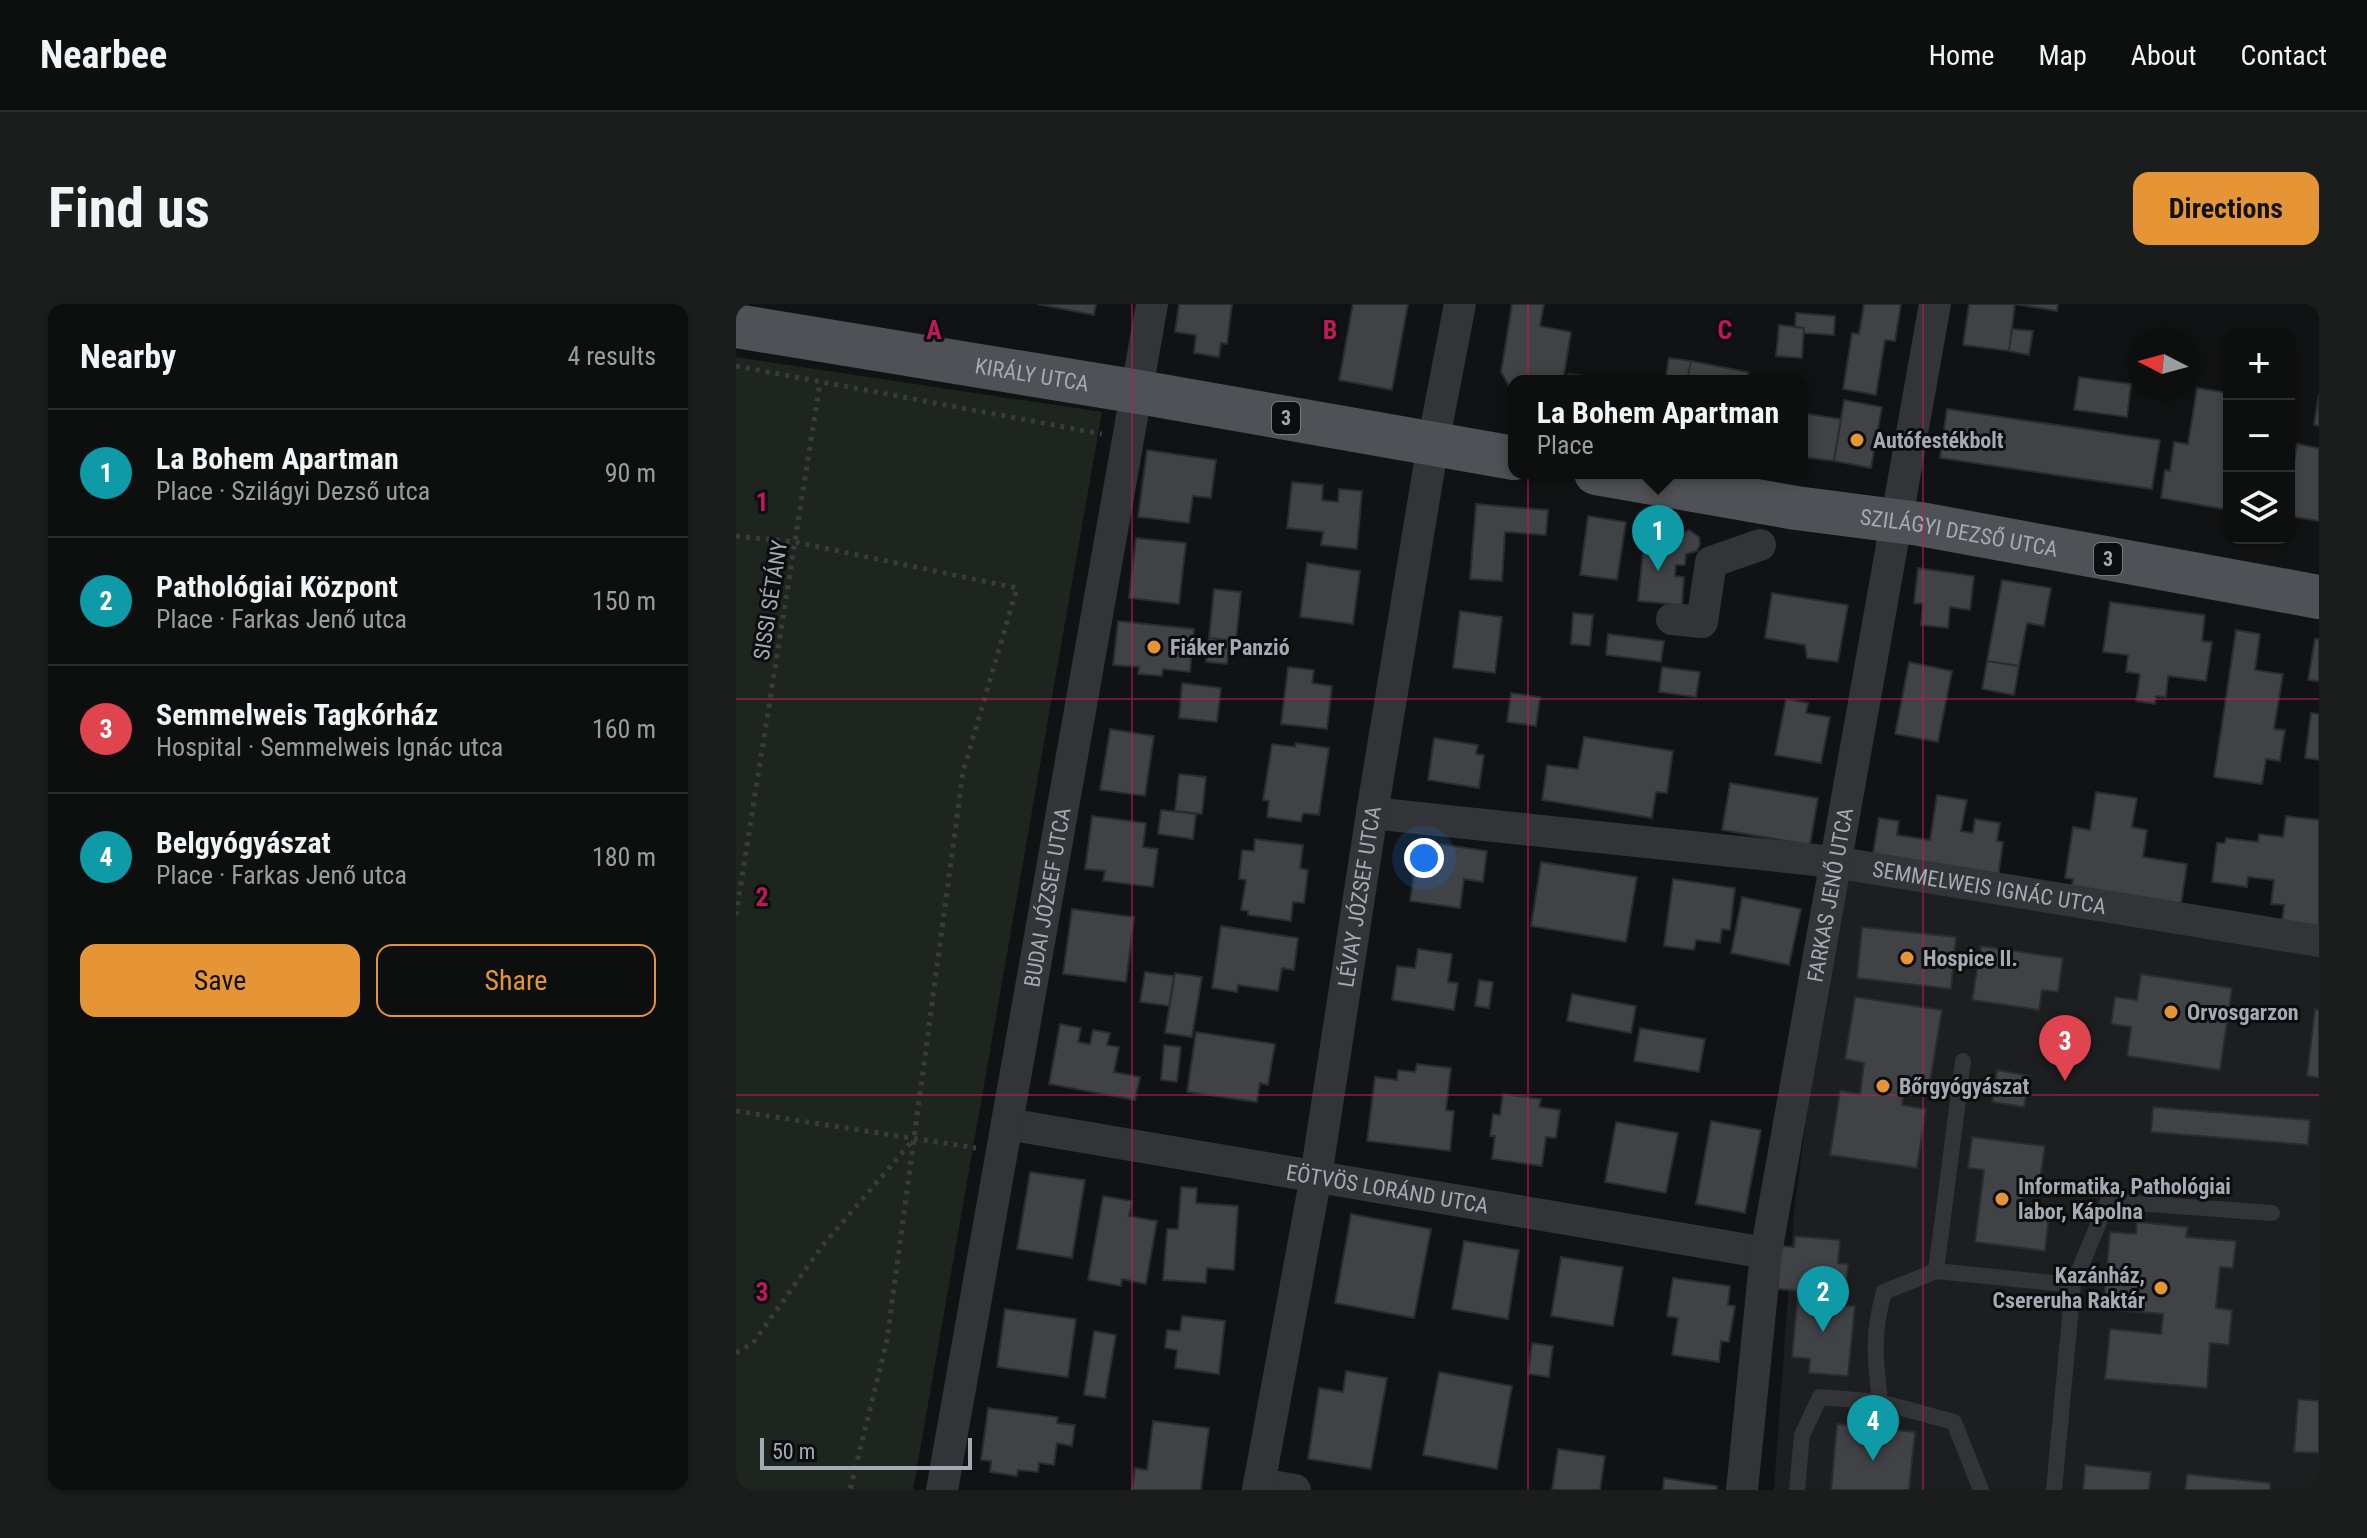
<!DOCTYPE html>
<meta charset="utf-8">
<style>
body{margin:0;font-family:"Roboto Condensed",sans-serif;background:#1b1c1c;color:#f1f3f6}
.controls{position:absolute;right:24px;top:24px;display:grid;overflow:hidden;border-radius:16px;box-shadow:0 2px 6px #0004}
.controls button{width:72px;height:72px;display:grid;place-items:center;padding:0;border:0;border-bottom:2px solid #2d2e2e;background:#0d0e0e;color:#f1f3f6;font:40px sans-serif}
.compass{position:absolute;left:1391px;top:24px;width:72px;height:72px;border-radius:50%;background:#0d0e0e;box-shadow:0 2px 6px #0004;rotate:276deg}
.scale{position:absolute;left:24px;bottom:20px;width:212px;box-sizing:border-box;padding-left:8px;border:4px solid #a3aab3;border-top:0;font-size:22px;line-height:28px;white-space:nowrap;color:#a3aab3;-webkit-text-stroke:6px #0c0d0e;paint-order:stroke}
.you{position:absolute;left:688px;top:554px;width:28px;height:28px;margin:-20px;border:6px solid #fff;border-radius:50%;background:#1a73e8;box-shadow:0 0 0 12px #1a73e833}
.badge{display:grid;place-items:center;width:52px;height:52px;border-radius:50%;background:#e69536;color:#fff;font-size:26px;font-weight:700}
.pin{position:absolute;translate:-50% -66px;filter:drop-shadow(0 2px 4px #0008)}
.pin::after{content:'';position:absolute;top:42px;width:28px;height:24px;background:inherit;clip-path:polygon(0 0,100% 0,50% 100%)}
.popup{position:absolute;left:772px;top:71px;width:300px;height:104px;box-sizing:border-box;display:grid;place-content:center;border-radius:16px;background:#0d0e0e;filter:drop-shadow(0 2px 6px #0005);font-size:26px;white-space:nowrap;color:#9a9c9e}
.popup b{font-size:30px;color:#f1f3f6}
.popup::after{content:'';position:absolute;left:50%;top:100%;margin-left:-16px;border:16px solid transparent;border-top-color:#0d0e0e}
.list{margin:0;padding:0;list-style:none}
h2{display:flex;justify-content:space-between;align-items:center;height:104px;margin:0;padding:0 32px;font-size:34px}
h2 small{font-size:26px;font-weight:400;color:#9a9c9e}
.list li{display:grid;grid-template-columns:52px 1fr auto;gap:24px;align-items:center;box-sizing:border-box;height:128px;padding:0 32px;border-top:2px solid #2d2e2e}
.list b{display:block;font-size:30px;white-space:nowrap}
.list p{margin:0;font-size:26px;white-space:nowrap;color:#9a9c9e}
.list em{font-size:26px;font-style:normal;color:#9a9c9e}
.actions{display:flex;gap:16px;padding:24px 32px}
.actions a{flex:1;padding:18px 0;border:2px solid #e69536;border-radius:16px;text-align:center;font-size:28px;color:#e69536}
.actions .main{background:#e69536;color:#111}
.icon{flex:none;width:44px;height:44px;fill:none;stroke:currentColor;stroke-width:2;stroke-linecap:round;stroke-linejoin:round}
.map{position:relative;flex:none;width:1583px;height:1186px;overflow:hidden;border-radius:16px}
header{display:flex;align-items:center;gap:48px;box-sizing:border-box;height:112px;padding:0 40px;background:#0d0e0e;border-bottom:2px solid #2d2e2e}
header strong{font-size:38px}
nav{display:flex;gap:44px;margin-inline-start:auto;font-size:28px}
.intro{display:flex;align-items:center;justify-content:space-between;box-sizing:border-box;height:192px;padding:0 48px}
h1{margin:0;font-size:56px}
.button{padding:20px 36px;border-radius:16px;background:#e69536;color:#111;font-size:28px;font-weight:700}
main{display:flex;gap:48px;padding:0 48px}
aside{flex:1;background:#0d0e0e;border-radius:16px;box-shadow:0 2px 6px #0004}
.map>svg:first-child{display:block}
</style>
<header>
<strong>Nearbee</strong>
<nav><a>Home</a><a>Map</a><a>About</a><a>Contact</a></nav>
</header>
<div class="intro"><h1>Find us</h1><a class="button">Directions</a></div>
<main>
<aside>
<h2>Nearby<small>4 results</small></h2>
<ul class="list">
<li><span class="badge" style="background:#0f9aa8">1</span><div><b>La Bohem Apartman</b><p>Place · Szilágyi Dezső utca</p></div><em>90 m</em></li>
<li><span class="badge" style="background:#0f9aa8">2</span><div><b>Pathológiai Központ</b><p>Place · Farkas Jenő utca</p></div><em>150 m</em></li>
<li><span class="badge" style="background:#e0444e">3</span><div><b>Semmelweis Tagkórház</b><p>Hospital · Semmelweis Ignác utca</p></div><em>160 m</em></li>
<li><span class="badge" style="background:#0f9aa8">4</span><div><b>Belgyógyászat</b><p>Place · Farkas Jenő utca</p></div><em>180 m</em></li>
</ul>
<div class="actions"><a class="main">Save</a><a>Share</a></div>
</aside>
<div class="map">
<svg width="1583" height="1186" viewBox="0 0 1583 1186">
<rect width="100%" height="100%" fill="#111213"/>
<path fill="#1d1e20" d="M1109,566L1583,647V1186H1038L1058,908L1097,615Z"/>
<path fill="#1e251e" d="M0,53L366,108L177,1186H0Z"/>
<path fill="#404246" stroke="#2b2c2f" stroke-width="2" d="M301,0H360L358,11Z
M443,0H496L491,40L485,39L483,53L458,49L460,31L439,28Z
M617,0H672L656,86L603,76Z
M776,0H808L804,22L835,28L827,77H778V88L776,87L765,68Z
M1128,0H1165L1159,37L1149,36L1140,91L1107,85L1116,29L1123,30Z
M1233,0H1279L1273,47L1227,41Z
M1279,0H1322L1321,7Z
M1060,9L1099,12L1098,31L1068,29V24L1059,23Z
M1043,21L1068,24L1066,54L1040,52Z
M1276,25L1297,27L1293,51L1273,47Z
M933,54L955,57L951,77H929Z
M955,57L1012,68L1011,77H951Z
M832,70L880,76V77H831Z
M1343,73L1395,80L1391,113L1338,106Z
M1461,84L1493,89V206L1425,194L1429,166L1434,167L1438,138L1452,140Z
M1583,90V122L1578,121Z
M1108,96L1146,103L1135,164L1098,157Z
M1211,105L1424,136L1416,185L1204,154Z
M1066,109L1105,115L1098,157L1066,153Z
M1561,140L1583,144V217L1553,212V185Z
M411,146L480,156L475,194L457,192L453,219L402,213Z
M556,178L587,181L586,196L602,198L603,185L626,187L621,245L585,241L587,228L551,224Z
M740,200L812,206L810,231L769,228L766,277L734,275Z
M852,212L890,218L881,276L844,271Z
M953,226L963,233L964,240L961,247L950,250L949,261H940L939,272L948,273L946,301L902,297L909,228L943,231Z
M400,234L450,239L443,300L393,294Z
M571,259L624,267L617,320L564,313Z
M1182,264L1238,272L1234,306L1214,303L1212,324L1185,321L1187,300L1178,299Z
M1266,276L1315,284L1308,322L1291,319L1283,362L1251,357Z
M478,285L505,288L500,337L473,334Z
M1036,289L1112,301L1102,358L1071,354L1069,341L1029,334Z
M1374,298L1469,311L1466,337L1476,338L1470,377L1432,372L1430,393L1420,392L1419,400L1400,397L1404,370L1390,368L1392,351L1367,348Z
M724,307L766,313L759,369L717,364Z
M837,309L857,311L854,342L835,340Z
M382,317L458,325L454,368L427,365L426,372L402,370L403,363L377,361Z
M1500,326L1524,330L1519,366L1547,370L1538,425L1549,426L1544,457L1530,455L1526,480L1478,473Z
M872,330L928,337L925,358L870,351Z
M473,334L494,337L491,360L470,358Z
M1579,335H1583V377L1572,376Z
M1251,357L1283,362L1278,391L1246,385Z
M1173,358L1216,367L1202,438L1159,430Z
M552,363L578,366L576,379L596,382L591,425L545,420Z
M926,363L964,368L960,393L923,388Z
M446,379L485,384L481,418L443,414Z
M775,389L804,393L800,422L771,418Z
M1050,395L1072,399L1070,409L1094,413L1085,459L1039,451Z
M1575,409L1583,410V456L1569,454Z
M374,425L418,432L409,492L364,486Z
M848,433L937,447L931,489L920,488L916,514L806,496L811,461L842,465Z
M698,434L742,441L740,450L748,451L743,484L692,476Z
M560,439L593,444L583,511L567,509L565,518L531,513L533,497L527,496L536,440L559,443Z
M443,470L470,473L466,510L439,507Z
M994,479L1082,494L1074,541L986,526Z
M1360,488L1401,494L1396,523L1411,526L1407,553L1451,560L1444,607L1334,590L1337,575L1329,574L1337,523L1354,526Z
M1201,491L1231,496L1225,527L1237,529L1239,515L1264,519L1261,537L1267,538L1262,574L1136,555L1143,514L1163,517L1161,531L1194,536Z
M425,506L460,510L457,535L422,530Z
M356,512L410,519L407,543L422,545L417,583L367,577L369,567L349,565Z
M1550,512L1583,516V632L1545,626L1548,601L1535,600L1538,576L1512,573L1511,583L1476,578L1481,539H1489L1490,534L1522,538L1523,530L1547,533Z
M519,535L567,541L564,564L572,566L568,599L557,598L555,617L512,611V607L505,606L510,576L503,575L506,546L518,547Z
M683,537L751,547L747,578L728,575L724,604L674,597Z
M805,558L901,573L890,638L795,622Z
M937,575L999,584L994,626L986,625L984,639L960,636L958,646L928,642Z
M1006,593L1065,605L1053,661L995,649Z
M336,605L398,613L390,678L327,670Z
M485,622L562,634L558,666L546,664L542,687L502,681L501,688L476,684Z
M1126,623L1220,633L1215,685L1121,674Z
M1245,642L1327,654L1322,688L1306,686L1303,706L1236,696Z
M682,645L716,650L712,678L722,679L718,706L656,696L661,662L679,664Z
M409,668L438,672L433,702L404,698Z
M439,669L466,673L456,733L429,729Z
M1405,670L1496,684L1484,766L1391,752L1395,723L1375,720L1379,693L1401,696Z
M743,676L757,678L753,704L739,702Z
M836,690L900,702L895,729L831,717Z
M1119,693L1206,706L1194,778L1170,774L1166,801L1190,805L1181,864L1094,851L1104,787L1124,790L1128,759L1109,755Z
M1579,705L1583,706V774L1571,772Z
M324,720L345,724L342,738L354,740L357,726L374,729L371,741L383,743L378,768L404,773L399,796L313,780Z
M904,724L969,735L963,768L898,757Z
M460,728L539,740L532,781L524,779L521,798L451,788Z
M428,741L445,743L441,778L425,776Z
M681,760L715,764L710,806L718,807L714,847L631,837L639,773L661,776L662,766L679,768Z
M1261,766L1294,772L1288,803L1256,798Z
M767,790L805,795L803,803L824,806L820,834L810,833L806,862L756,855L759,832H754L757,810L764,811Z
M1417,803L1574,816L1572,841L1415,828Z
M975,817L1025,826L1009,909L960,900Z
M880,818L942,829L930,889L869,878Z
M1236,833L1309,842L1303,883L1288,881L1285,906L1313,910L1309,947L1239,938L1248,866L1232,864Z
M294,868L349,876L336,954L281,945Z
M445,883L461,884L460,899L502,902L498,966L471,964L470,979L427,976L431,925H442Z
M367,892L396,897L393,912L421,917L410,980L386,975L385,982L352,976Z
M615,910L695,925L678,1014L599,999Z
M1401,918L1452,923L1450,933L1500,937L1497,964L1484,963L1480,1004L1496,1006L1493,1041L1474,1039L1471,1084L1369,1075L1374,1025L1425,1030L1427,1010L1367,1005L1374,928L1400,930Z
M1059,932L1104,936L1102,959L1112,960L1110,980L1101,979L1099,1001L1119,1002L1112,1072L1073,1069L1074,1055L1056,1053L1062,987L1041,985L1045,942L1058,943Z
M728,937L783,946L772,1015L716,1005Z
M825,953L887,963L877,1022L815,1012Z
M937,974L994,982L992,1001L999,1002L993,1038L985,1037L983,1058L936,1051L942,1014L931,1012Z
M269,1005L340,1015L332,1073L261,1063Z
M446,1012L489,1017L483,1070L439,1064L441,1046L429,1044L431,1026L444,1027Z
M358,1027L380,1031L369,1094L348,1091Z
M796,1039L817,1042L813,1073L792,1070Z
M610,1067L651,1074L635,1165L572,1155L583,1084L607,1088Z
M703,1068L776,1082L761,1165L687,1151Z
M1562,1095L1583,1097V1149L1558,1148Z
M252,1104L322,1113L321,1119L339,1121L336,1142L321,1139L318,1161L303,1159L302,1168L282,1166L281,1172L254,1168L255,1157L245,1156Z
M417,1117L473,1124L465,1186H396L399,1164L411,1166Z
M1101,1120L1179,1128L1173,1186H1095Z
M822,1145L869,1152L864,1186H816Z
M1349,1161L1415,1168L1413,1186H1347Z
M1451,1170L1534,1179V1186H1449Z
M928,1174L981,1182V1186H927Z"/>
<g fill="none" stroke-linecap="round" stroke-linejoin="round">
<path stroke="#393b3e" stroke-width="5" stroke-dasharray="4 6" stroke-linecap="butt" d="M0,62L366,130
M0,232L59,238L281,284L227,468L151,1036L114,1186
M0,611L84,79
M0,807L240,844
M0,1049L17,1039L87,941L178,835"/>
<path stroke="#333437" stroke-width="16" d="M1227,757L1200,967L1337,981
M1200,967L1148,988C1136,1030 1139,1055 1144,1098L1218,1118L1245,1186
M1061,1186L1066,1131L1084,1093L1144,1098
M1318,1186L1337,981L1372,897L1536,909"/>
<g stroke="#333437" stroke-width="32">
<path d="M936,315L966,318L975,258L1024,241"/>
<path id="s1" d="M636,509L1098,558L1583,637"/>
<path id="s2" d="M271,820L1030,949"/>
<path d="M523,1180L559,1186"/>
<path id="s3" d="M206,1186L416,0"/>
<path id="s4" d="M522,1186L580,872L636,509L697,140L724,0"/>
<path id="s5" d="M1006,1186L1030,949L1199,0"/>
</g>
<g stroke="#4f5156" stroke-width="44">
<path id="s6" d="M0,22L403,88L778,154"/>
<path id="s7" d="M860,169L1060,204L1184,220L1583,293"/>
</g>
</g>
<path fill="none" stroke="#c2185b" stroke-width="2" stroke-opacity="0.55" d="M396,0V1186M792,0V1186M1187,0V1186M0,395H1583M0,791H1583"/>
<g fill="#e69536" stroke="#0c0d0e" stroke-width="3">
<circle cx="1121" cy="136" r="8"/>
<circle cx="418" cy="343" r="8"/>
<circle cx="1171" cy="654" r="8"/>
<circle cx="1435" cy="708" r="8"/>
<circle cx="1147" cy="782" r="8"/>
<circle cx="1266" cy="895" r="8"/>
<circle cx="1425" cy="984" r="8"/>
</g>
<g text-anchor="middle" stroke-width="6" stroke-linejoin="round" paint-order="stroke">
<g fill="#0c0d0e" stroke="#767b82" stroke-width="2">
<rect x="536" y="98" width="28" height="32" rx="6"/>
<rect x="1358" y="239" width="28" height="32" rx="6"/>
</g>
<g font-size="20" font-weight="bold" fill="#a3aab3">
<text x="550" y="121">3</text>
<text x="1372" y="262">3</text>
</g>
<g font-size="22" fill="#a3aab3" stroke="#0c0d0e">
<text dy="8" stroke="none"><textPath href="#s6" startOffset="300">KIRÁLY UTCA</textPath></text>
<text dy="8" stroke="none"><textPath href="#s7" startOffset="368">SZILÁGYI DEZSŐ UTCA</textPath></text>
<text transform="translate(34 296) rotate(-81)" y="8">SISSI SÉTÁNY</text>
<text dy="8" stroke="none"><textPath href="#s1" startOffset="622">SEMMELWEIS IGNÁC UTCA</textPath></text>
<text dy="8" stroke="none"><textPath href="#s5" startOffset="602">FARKAS JENŐ UTCA</textPath></text>
<text dy="8" stroke="none"><textPath href="#s3" startOffset="602">BUDAI JÓZSEF UTCA</textPath></text>
<text dy="8" stroke="none"><textPath href="#s4" startOffset="602">LÉVAY JÓZSEF UTCA</textPath></text>
<text dy="8" stroke="none"><textPath href="#s2" startOffset="386">EÖTVÖS LORÁND UTCA</textPath></text>
</g>
<g font-size="22" font-weight="bold" fill="#a3aab3" stroke="#0c0d0e" text-anchor="start">
<text x="1137" y="144">Autófestékbolt</text>
<text x="434" y="351">Fiáker Panzió</text>
<text x="1187" y="662">Hospice II.</text>
<text x="1451" y="716">Orvosgarzon</text>
<text x="1163" y="790">Bőrgyógyászat</text>
<text x="1282" y="890">Informatika, Pathológiai<tspan x="1282" dy="25">labor, Kápolna</tspan></text>
<text x="1409" y="979" text-anchor="end">Kazánház,<tspan x="1409" dy="25">Csereruha Raktár</tspan></text>
</g>
</g>
<g font-size="26" text-anchor="middle" font-weight="bold" fill="#c2185b" stroke="#0c0d0e" stroke-width="6" stroke-linejoin="round" paint-order="stroke">
<text x="198" y="35">A</text>
<text x="594" y="35">B</text>
<text x="989" y="35">C</text>
<text x="26" y="207">1</text>
<text x="26" y="602">2</text>
<text x="26" y="997">3</text>
</g>
</svg>
<div class="controls">
<button>+</button>
<button>−</button>
<button><svg class="icon" aria-label="layers" viewBox="0 0 24 24"><path d="M12 4l9 5-9 5-9-5zM3 14l9 5 9-5"/></svg></button>
</div>
<svg class="compass" viewBox="-18 -18 36 36"><path d="M0-13l5 13h-10z" fill="#e53935"/><path d="M0 13l5-13h-10z" fill="#9a9c9e"/></svg>
<div class="scale">50 m</div>
<div class="you"></div>
<div class="pin badge" style="left:922px;top:267px;background:#0f9aa8">1</div>
<div class="popup"><b>La Bohem Apartman</b>Place</div>
<div class="pin badge" style="left:1087px;top:1028px;background:#0f9aa8">2</div>
<div class="pin badge" style="left:1329px;top:777px;background:#e0444e">3</div>
<div class="pin badge" style="left:1137px;top:1157px;background:#0f9aa8">4</div>
</div>
</main>
